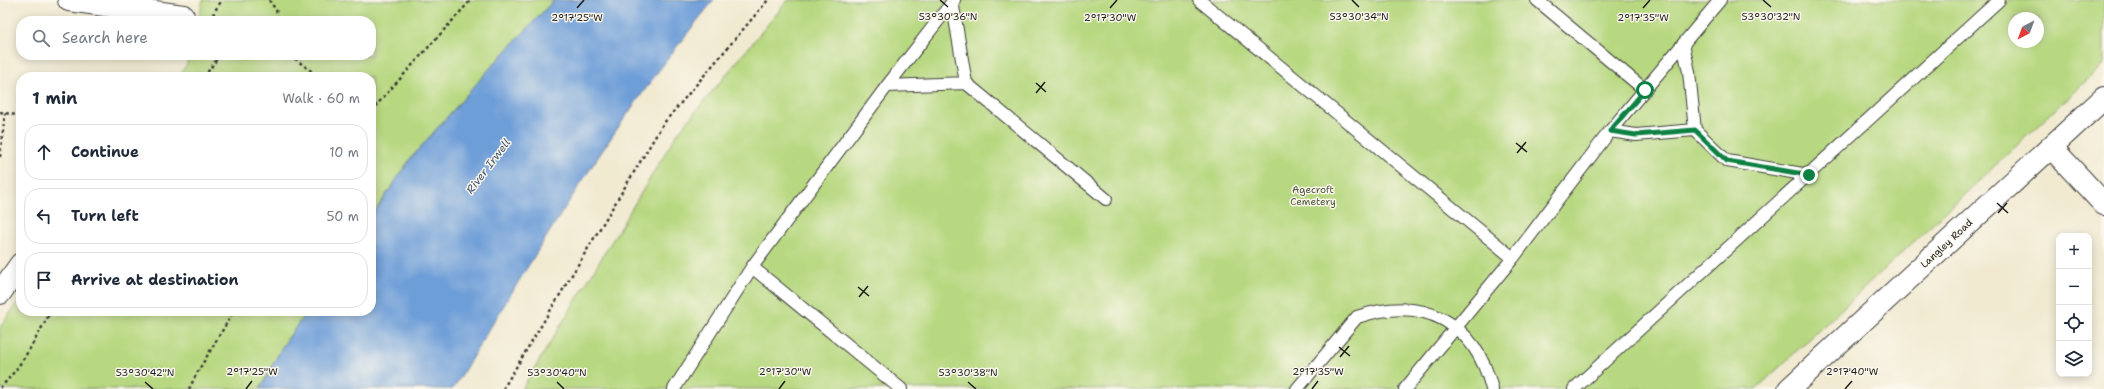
<!DOCTYPE html>
<meta charset="utf-8">
<style>
body{margin:0;font-family:"Shantell Sans",sans-serif;background:#f2f2f3;color:#1f2937}
.controls{position:absolute;right:12px;bottom:12px;display:grid;overflow:hidden;border-radius:8px;box-shadow:0 2px 10px #0003}
.controls button{width:36px;height:36px;display:grid;place-items:center;padding:0;border:0;border-bottom:1px solid #e0e1e3;background:#fff;color:#1f2937;font:20px sans-serif}
.compass{position:absolute;left:2008px;top:12px;width:36px;height:36px;border-radius:50%;background:#fff;box-shadow:0 2px 10px #0003;rotate:221deg}
.stop{position:absolute;width:12px;height:12px;margin:-9px;border:3px solid #0b8043;border-radius:50%;background:#fff}
.stop.end{background:#0b8043;border-color:#fff;box-shadow:0 1px 4px #0008}
.list{margin:0;padding:0;list-style:none}
h2{display:flex;justify-content:space-between;align-items:center;height:52px;margin:0;padding:0 16px;font-size:17px}
h2 small{font-size:13px;font-weight:400;color:#747a83}
.list li{display:grid;grid-template-columns:26px 1fr auto;gap:12px;align-items:center;box-sizing:border-box;height:56px;margin:0 8px 8px;padding:0 8px;border:1px solid #e0e1e3;border-radius:16px}
.list b{display:block;font-size:15px;white-space:nowrap}
.list em{font-size:13px;font-style:normal;color:#747a83}
.icon{flex:none;width:22px;height:22px;fill:none;stroke:currentColor;stroke-width:2;stroke-linecap:round;stroke-linejoin:round}
.map{position:relative;flex:none;width:2104px;height:389px;overflow:hidden}
.search{position:absolute;background:#fff;box-shadow:0 2px 10px #0003;left:16px;top:16px;width:360px;height:44px;display:flex;align-items:center;gap:10px;box-sizing:border-box;padding:0 14px;border-radius:16px;color:#747a83;font-size:15px}
.panel{position:absolute;background:#fff;box-shadow:0 2px 10px #0003;left:16px;top:72px;width:360px;height:244px;border-radius:16px}
.map>svg:first-child{display:block}
</style>
<div class="map">
<svg width="2104" height="389" viewBox="0 0 2104 389">
<rect width="100%" height="100%" fill="#fbf7ec"/>
<filter id="ink" filterUnits="userSpaceOnUse"><feTurbulence type="fractalNoise" baseFrequency=".025" numOctaves="2"/><feDisplacementMap in="SourceGraphic" scale="8" xChannelSelector="R" yChannelSelector="G"/><feConvolveMatrix kernelMatrix="1 2 1 2 8 2 1 2 1" color-interpolation-filters="sRGB"/></filter>
<filter id="wash" filterUnits="userSpaceOnUse"><feTurbulence type="fractalNoise" baseFrequency=".012" numOctaves="4" result="noise"/><feDisplacementMap in="SourceGraphic" scale="16" xChannelSelector="R" yChannelSelector="G"/><feGaussianBlur stdDeviation="0.9" result="paint"/><feColorMatrix in="noise" values="0 0 0 0 0 0 0 0 0 0 0 0 0 0 0 0 0 1.4 0 .05"/><feComposite in="paint" operator="in"/></filter>
<g filter="url(#wash)">
<rect width="100%" height="100%" fill="#f1ead1"/>
<path fill="#b7d880" stroke="#6a7a4e" fill-rule="evenodd" d="M203,0H554L492,66L411,158L371,217V77H178L187,64L189,55H371V21H198Z
M788,0H2104V64L1756,389H522L677,134ZM2014,18H2038V42H2014Z
M21,298V311H307L282,347L260,389H0V327Z"/>
<path fill="#6e9ed8" stroke="#455d7a" d="M554,0H714C614,121 534,256 453,389H260L282,347L307,311H371V217L411,158L492,66Z"/>
</g>
<g filter="url(#ink)">
<g fill="none" stroke-linecap="round" stroke-linejoin="round">
<g stroke="#3c3b37" stroke-width="14">
<path id="lane" d="M1199,0L1513,258
M1537,0L1645,90
M952,1L966,83
M1683,44L1689,72L1695,130
M887,86L966,83L1106,199
M1610,131L1636,135L1695,130L1727,161L1809,175
M752,267L901,389
M674,389L752,267L887,86L954,0
M1297,389L1357,317C1423,295 1475,321 1492,389
M1405,389L1513,258L1610,131L1720,0
M1574,389L1999,0"/>
</g>
<g stroke="#3c3b37" stroke-width="24">
<path id="street" d="M69,0L183,16
M2051,147L2104,204
M0,293L21,264
M1789,389L2104,98"/>
</g>
<path stroke="#3c3b37" stroke-width="2.5" stroke-dasharray="3 3" stroke-linecap="butt" d="M269,0L276,10L279,21
M212,21L214,12L222,0
M231,55L246,59L260,55
M290,55L319,77
M204,77L220,55
M371,111L471,0
M0,112L21,116
M0,157L5,113
M0,388C22,366 36,338 51,311
M189,389L197,373L234,311
M503,389L663,124L768,0"/>
<use href="#lane" stroke="#fff" stroke-width="12"/>
<use href="#street" stroke="#fff" stroke-width="22"/>
</g>
</g>
<g fill="none" stroke-linecap="round" stroke-linejoin="round" filter="url(#ink)">
<path stroke="#0b8043" stroke-width="5" d="M1645,90L1610,131L1636,135L1695,130L1727,161L1809,175"/>
</g>
<path fill="none" stroke="#1c1c1c" stroke-width="1.5" d="M940,0L948,7M1352,0L1359,7M1763,0L1771,7M577,8L584,0M1110,8L1117,0M1643,8L1650,0M1036,83L1046,92M1036,93L1045,82M1516,143L1527,152M1517,153L1526,142M1997,203L2008,213M1998,213L2007,203M858,287L869,296M859,297L868,286M1339,347L1350,356M1340,357L1349,346M145,382L153,389M557,382L564,389M968,382L976,389M246,389L252,381M779,389L785,381M1312,389L1318,381M1845,389L1852,381"/>
<g text-anchor="middle" stroke-width="3" stroke-linejoin="round" paint-order="stroke">
<g font-size="10" fill="#4a543a" stroke="#fbf7ec">
<text x="1313" y="193">Agecroft<tspan x="1313" dy="12">Cemetery</tspan></text>
</g>
<g font-size="10" fill="#1c1c1c" stroke="#fbf7ec">
<text transform="translate(1946 243) rotate(-43)" y="4">Langley Road</text>
</g>
<g font-size="11" font-style="italic" fill="#415671" stroke="#fbf7ec">
<text transform="translate(488 166) rotate(-53)" y="4">River Irwell</text>
</g>
</g>
<g font-size="10" text-anchor="middle" fill="#1c1c1c" stroke="#fbf7ec" stroke-width="3" stroke-linejoin="round" paint-order="stroke">
<text x="948" y="20">53°30'36"N</text>
<text x="1359" y="20">53°30'34"N</text>
<text x="1771" y="20">53°30'32"N</text>
<text x="577" y="21">2°17'25"W</text>
<text x="1110" y="21">2°17'30"W</text>
<text x="1643" y="21">2°17'35"W</text>
<text x="252" y="375">2°17'25"W</text>
<text x="785" y="375">2°17'30"W</text>
<text x="1318" y="375">2°17'35"W</text>
<text x="1852" y="375">2°17'40"W</text>
<text x="145" y="376">53°30'42"N</text>
<text x="557" y="376">53°30'40"N</text>
<text x="968" y="376">53°30'38"N</text>
</g>
</svg>
<div class="controls">
<button>+</button>
<button>−</button>
<button><svg class="icon" aria-label="locate" viewBox="0 0 24 24"><circle cx="12" cy="12" r="6"/><path d="M12 2v4M12 18v4M2 12h4M18 12h4"/></svg></button>
<button><svg class="icon" aria-label="layers" viewBox="0 0 24 24"><path d="M12 4l9 5-9 5-9-5zM3 14l9 5 9-5"/></svg></button>
</div>
<svg class="compass" viewBox="-18 -18 36 36"><path d="M0-13l5 13h-10z" fill="#e53935"/><path d="M0 13l5-13h-10z" fill="#747a83"/></svg>
<div class="stop" style="left:1645px;top:90px"></div>
<div class="stop end" style="left:1809px;top:175px"></div>
<div class="search"><svg class="icon" aria-label="search" viewBox="0 0 24 24"><circle cx="10" cy="10" r="6"/><path d="M15 15l6 6"/></svg>Search here</div>
<section class="panel">
<h2>1 min<small>Walk · 60 m</small></h2>
<ul class="list">
<li><svg class="icon" aria-label="ahead" viewBox="0 0 24 24"><path d="M12 20V5M6 11l6-6 6 6"/></svg><div><b>Continue</b></div><em>10 m</em></li>
<li><svg class="icon" aria-label="left" viewBox="0 0 24 24"><path d="M17 20v-9H6M10 6l-5 5 5 5"/></svg><div><b>Turn left</b></div><em>50 m</em></li>
<li><svg class="icon" aria-label="arrive" viewBox="0 0 24 24"><path d="M6 21V4h12l-3 4 3 4H6"/></svg><div><b>Arrive at destination</b></div></li>
</ul>
</section>
</div>
